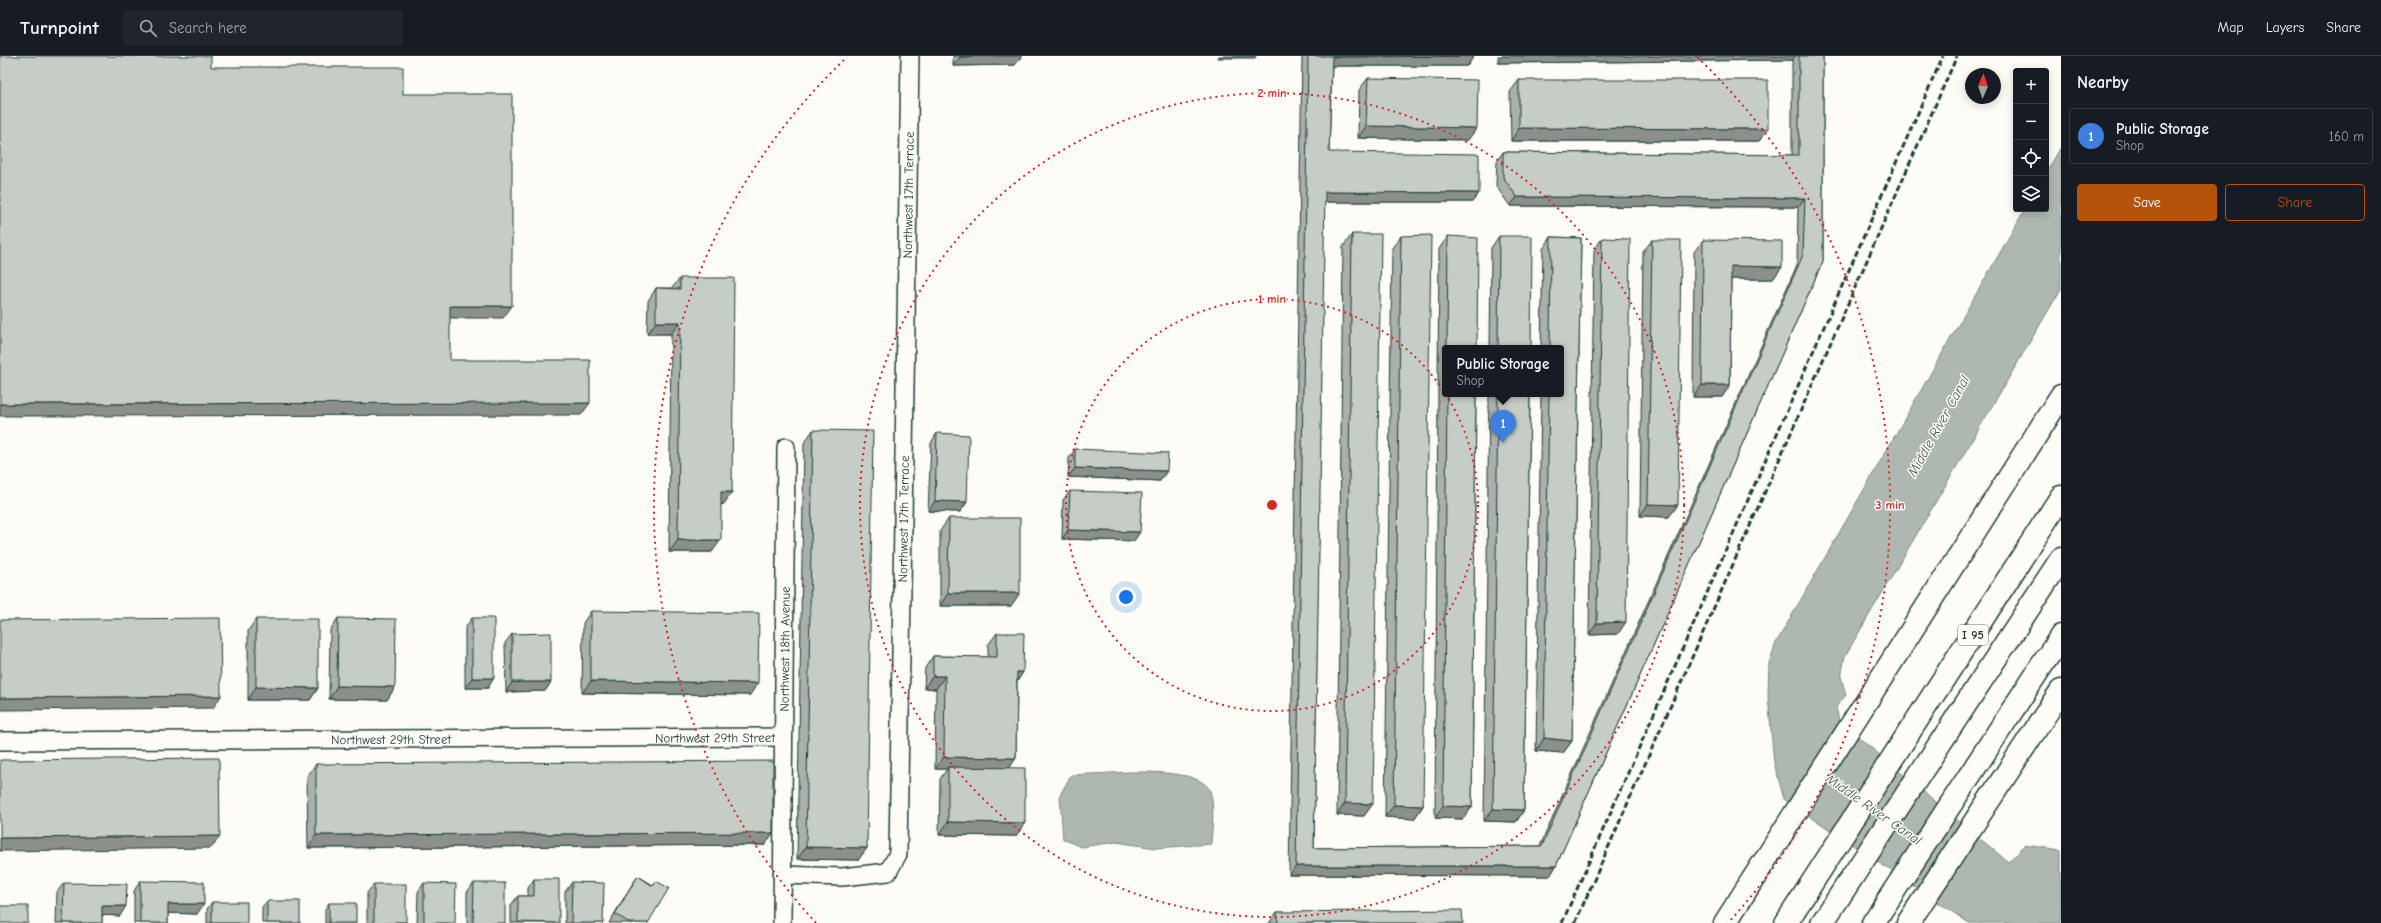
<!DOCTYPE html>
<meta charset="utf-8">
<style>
body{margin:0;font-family:"Comic Neue",sans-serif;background:#20242c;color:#f1f3f6}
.controls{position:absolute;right:12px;top:12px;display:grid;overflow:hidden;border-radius:4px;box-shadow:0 2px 10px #0003}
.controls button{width:36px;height:36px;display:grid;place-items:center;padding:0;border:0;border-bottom:1px solid #363941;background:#171b24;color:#f1f3f6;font:20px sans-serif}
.compass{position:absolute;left:1965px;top:12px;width:36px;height:36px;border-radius:50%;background:#171b24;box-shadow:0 2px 10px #0003;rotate:2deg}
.you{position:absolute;left:1126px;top:541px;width:14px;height:14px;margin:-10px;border:3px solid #fff;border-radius:50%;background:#1a73e8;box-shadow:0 0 0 6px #1a73e833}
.badge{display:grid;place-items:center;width:26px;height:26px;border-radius:50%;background:#b45309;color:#fff;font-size:13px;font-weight:700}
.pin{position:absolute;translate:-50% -33px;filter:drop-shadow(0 1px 2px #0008)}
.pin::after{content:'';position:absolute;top:21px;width:14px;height:12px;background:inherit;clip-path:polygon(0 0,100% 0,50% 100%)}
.popup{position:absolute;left:1442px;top:289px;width:122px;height:52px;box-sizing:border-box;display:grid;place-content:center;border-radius:4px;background:#171b24;filter:drop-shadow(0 1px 3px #0005);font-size:13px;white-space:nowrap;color:#9ea1a6}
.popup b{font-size:15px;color:#f1f3f6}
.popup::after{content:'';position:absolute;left:50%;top:100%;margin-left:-8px;border:8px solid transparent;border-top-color:#171b24}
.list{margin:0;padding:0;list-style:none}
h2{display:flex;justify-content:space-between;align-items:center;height:52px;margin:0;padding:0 16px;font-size:17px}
h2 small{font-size:13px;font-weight:400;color:#9ea1a6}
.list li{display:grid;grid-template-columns:26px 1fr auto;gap:12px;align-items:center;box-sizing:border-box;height:56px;margin:0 8px 8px;padding:0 8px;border:1px solid #363941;border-radius:4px}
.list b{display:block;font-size:15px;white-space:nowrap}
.list p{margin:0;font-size:13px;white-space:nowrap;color:#9ea1a6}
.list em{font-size:13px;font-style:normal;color:#9ea1a6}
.actions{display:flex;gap:8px;padding:12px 16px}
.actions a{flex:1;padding:9px 0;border:1px solid #b45309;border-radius:4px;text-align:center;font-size:14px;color:#b45309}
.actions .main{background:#b45309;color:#fff}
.icon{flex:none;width:22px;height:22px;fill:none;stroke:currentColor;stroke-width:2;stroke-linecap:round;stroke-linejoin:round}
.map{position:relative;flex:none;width:2061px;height:867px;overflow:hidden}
header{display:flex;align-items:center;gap:24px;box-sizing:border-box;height:56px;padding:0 20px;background:#171b24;border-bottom:1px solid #363941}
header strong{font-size:19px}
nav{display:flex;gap:22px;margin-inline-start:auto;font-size:14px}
.search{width:280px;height:36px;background:#20242c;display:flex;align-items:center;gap:10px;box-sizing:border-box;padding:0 14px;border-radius:4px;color:#9ea1a6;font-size:15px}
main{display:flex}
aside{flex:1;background:#171b24}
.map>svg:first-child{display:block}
</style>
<header>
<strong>Turnpoint</strong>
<div class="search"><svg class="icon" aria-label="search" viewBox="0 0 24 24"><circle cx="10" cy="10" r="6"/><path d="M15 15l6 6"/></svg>Search here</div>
<nav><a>Map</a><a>Layers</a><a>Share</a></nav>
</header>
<main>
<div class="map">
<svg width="2061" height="867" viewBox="0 0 2061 867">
<rect width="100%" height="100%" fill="#fdfcf7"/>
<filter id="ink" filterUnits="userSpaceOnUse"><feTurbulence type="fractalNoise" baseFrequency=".025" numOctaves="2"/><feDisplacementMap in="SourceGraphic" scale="8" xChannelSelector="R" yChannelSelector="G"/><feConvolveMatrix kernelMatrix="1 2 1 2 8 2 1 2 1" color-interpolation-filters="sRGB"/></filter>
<g filter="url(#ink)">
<path fill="#aeb8b1" stroke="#75877f" d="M2061,91V233L1845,600L1841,621L1846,639L1836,651L1839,665L2008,806L2016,800L2024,789L2061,794V867H1969L1784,743L1774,707L1768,640L1769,607L1776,587L2025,153H2046V117Z
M1131,716C1148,716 1203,715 1210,735C1215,751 1212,771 1211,788L1156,792L1116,786L1081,791L1063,783L1060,739L1071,719Z"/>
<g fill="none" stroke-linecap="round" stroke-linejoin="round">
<g stroke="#1f3d34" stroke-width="20">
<g id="minor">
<path id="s1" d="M0,685L782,681"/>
<path id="s2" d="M782,819L842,821L888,816L898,798L910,0"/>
<path id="s3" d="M782,867L786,391"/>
</g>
</g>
<g stroke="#1f3d34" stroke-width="25">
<path id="highway" d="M1725,867L2061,340
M1786,867L2061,441
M1822,867L2061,503
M1873,867L2061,580
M1908,867L2061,635"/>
</g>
<use href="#minor" stroke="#fdfcf7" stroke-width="17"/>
<use href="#highway" stroke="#fdfcf7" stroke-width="22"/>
<path stroke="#1f3d34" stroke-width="3" stroke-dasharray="6 3" stroke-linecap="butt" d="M1562,867L1943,0
M1575,867L1957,0"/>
</g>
<path fill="#aab0ab" stroke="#1f3d34" d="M953,0H1022L1015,9L953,10Z
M1302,0H1474L1467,10H1332L1329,96L1479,137L1472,146H1324L1314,792L1540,790L1797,209L1798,151L1510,150L1496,130L1497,105L1503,96L1792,99V4L1498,7V0H1823V205L1556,810L1550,820L1289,819Z
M1368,22L1468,84L1358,82L1359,34Z
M1519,24L1768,73L1759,85H1511L1510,36Z
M1352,178L1364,760L1337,759L1343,191Z
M1401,180L1423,750L1414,763L1385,761L1392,192Z
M1448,180L1477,292H1445V338H1476L1472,751L1463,763L1435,762L1439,193Z
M1499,180L1531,292H1490L1491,192Z
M1551,181L1581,182L1572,685L1563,697L1536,695L1541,338H1561V292H1541L1543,193Z
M1602,182L1618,578L1589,579L1594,195Z
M1652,184L1669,461L1640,460L1643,196Z
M1703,184L1782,211L1773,223H1731L1730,329L1722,341H1693L1694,196Z
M680,222L724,448H721L712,496H669L671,278H647L648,245L656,232H672Z
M1489,338H1530L1524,754L1516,766L1484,765Z
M813,374L867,792L858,804L797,803L804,387Z
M937,377L967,446L960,456L928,455L931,387Z
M1075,393L1160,425L1068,421L1069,402Z
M1070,435L1134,485L1062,483L1063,444Z
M949,462L1011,550H940V475Z
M591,555L750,639L582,637L583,567Z
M338,562L395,631L387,644L329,643L330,574Z
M472,562L488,632H465V572Z
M256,563L318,632L310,644H248V575Z
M997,577L1023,616L1017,625L1016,702L1009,712L1016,780L939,779L940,723L947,713H935L936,633L924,632L925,612L933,600L988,601V589Z
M512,578L551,626L545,635L506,636L505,587Z
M316,708L765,789L308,792L307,720Z
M638,820L653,829L656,825L648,867H609L631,830Z
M534,823L559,867H511V849L518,840H528V832Z
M140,825L197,858L168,857V867H134V835Z
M572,826L603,867H565V836Z
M64,827L120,860L102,859V867H56L57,836Z
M424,827L455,867H417L418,836Z
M474,827L505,867H467V836Z
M374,828L405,867H367V837Z
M267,845L300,867H262V851Z
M212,846L247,867H207V853Z
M329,847L356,867H325V853Z
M1277,856L1463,867H1269Z"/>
<path fill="#8b908b" stroke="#1f3d34" d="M993,0H1022L1015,9L953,10L960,1Z
M1219,0H1256L1255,2H1218Z
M1474,0L1467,10H1326L1332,1Z
M1502,0H1795L1792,4L1498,7Z
M1366,70L1477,72L1468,84L1358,82Z
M1519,72L1768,73L1759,85H1511Z
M1325,136L1479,137L1472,146H1318Z
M1517,141L1805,142L1798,151L1510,150Z
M1731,210L1782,211L1773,223H1723Z
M450,250H512L503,262H441Z
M656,266H680L671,278H647Z
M1702,329H1730L1722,341H1693Z
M590,347L581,359L0,360V348Z
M1075,412L1167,415L1160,425L1068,421Z
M721,436H732L724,448H713Z
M935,445L967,446L960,456L928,455Z
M1648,448L1678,449L1669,461L1640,460Z
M1068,474L1140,476L1134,485L1062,483Z
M678,484H721L712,496H669Z
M948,537H1020L1011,550H940Z
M1626,566L1618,578L1589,579L1597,567Z
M1017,616H1023L1015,629Z
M933,620H945L936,633L924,632Z
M472,622H494L488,632H465Z
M591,625L758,627L750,639L582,637Z
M512,626H551L545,635L506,636Z
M337,630L395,631L387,644L329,643Z
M256,631L318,632L310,644H248Z
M221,640L213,652L0,654V642Z
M1544,682L1572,685L1563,697L1536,695Z
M944,701L1016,702L1008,714L948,711L947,713H935Z
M1345,747L1373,748L1364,760L1337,759Z
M1394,749L1423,750L1414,763L1385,761Z
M1443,750L1472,751L1463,763L1435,762Z
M1493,753L1524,754L1516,766L1484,765Z
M948,766L1025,767L1016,780L939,779Z
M773,777L765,789L308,792L316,779Z
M220,780L211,792L0,795V782Z
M806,791L867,792L858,804L797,803Z
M1296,810H1556L1550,820L1289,819Z
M168,848H204L197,858L161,857Z
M102,850H126L120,860L95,859Z
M395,866H406L405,867H394Z"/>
<path fill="#c6cdc7" stroke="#1f3d34" d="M0,0H211V11H403V38H512V250H450V304H590V347L0,348Z
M960,0H993L960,1Z
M1308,0H1474L1332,1L1329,96L1479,98V137L1325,136L1314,792L1542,790L1803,199L1805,142L1517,141L1503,121V96L1799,99V0H1823V205L1556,810H1296Z
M1368,22L1478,24L1477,72L1366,70Z
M1519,24H1768V73L1519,72Z
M1352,178H1381L1373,748L1345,747Z
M1431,179L1423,750L1394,749L1401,180Z
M1448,180L1478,182L1477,292H1447Z
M1499,180H1532L1531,292H1498Z
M1551,181L1581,182L1572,685L1544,682L1549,338H1561V292H1550Z
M1602,182L1630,183L1626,566L1597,567Z
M1652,184H1681L1678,449L1648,448Z
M1703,184L1782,185V211L1731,210L1730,329H1702Z
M680,222H734L732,436H721V484H678L680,266H656V232L680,233Z
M1447,338H1476L1472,751L1443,750Z
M1498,338H1530L1524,754L1493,753Z
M813,374L873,375L867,792L806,791Z
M937,377L969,379L967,446L935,445Z
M1075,393L1168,397L1167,415L1075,412Z
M1070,435L1142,437L1140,476L1068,474Z
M949,462H1020V537H948Z
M591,555L759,557L758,627L591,625Z
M220,562L221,640L0,642V564Z
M338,562L396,563L395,631L337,630Z
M472,562H494V622H472Z
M256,563H318V632L256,631Z
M551,577V626H512V578Z
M997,577H1024L1023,616H1017L1016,702L944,701L945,620H933V600L997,601Z
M219,702L220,780L0,782V704Z
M773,705V777L316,779V708Z
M948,711L1025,712V767L948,766Z
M638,820L653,830L656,825L669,832L648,867H630L615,858Z
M534,823H559V867L518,866V840H534Z
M140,825L204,826V848H168V867H140Z
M572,826L604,827L603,867H571Z
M64,827L127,828L126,850H102V867H63Z
M424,827L456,828L455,867H424Z
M474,827H505V867H473Z
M374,828H406V866H395V867H374Z
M267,845H300V867H267Z
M212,846H247V867H212Z
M329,847H356V867H329Z
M0,850H28V867H0Z
M1462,854L1463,867H1278L1277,856Z"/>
</g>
<g fill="none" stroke="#d62828" stroke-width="2" stroke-dasharray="2 4">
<circle cx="1272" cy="449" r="206"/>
<circle cx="1272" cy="449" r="412"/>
<path d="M816 867A618 618 0 0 1 847 1M1697 1A618 618 0 0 1 1728 867"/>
</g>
<g text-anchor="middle" stroke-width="3" stroke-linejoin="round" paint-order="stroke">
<rect fill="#fdfcf7" stroke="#62766e" stroke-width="1" x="1958" y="569" width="30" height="20" rx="3"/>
<g font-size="12" font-weight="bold" fill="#1f3d34">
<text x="1973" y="583">I 95</text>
</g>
<g font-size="13" fill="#1f3d34" stroke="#fdfcf7">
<text dy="5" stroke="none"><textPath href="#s2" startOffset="786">Northwest 17th Terrace</textPath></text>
<text dy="5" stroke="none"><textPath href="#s2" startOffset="462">Northwest 17th Terrace</textPath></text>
<text dy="5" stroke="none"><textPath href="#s3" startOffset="274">Northwest 18th Avenue</textPath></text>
<text dy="5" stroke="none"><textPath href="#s1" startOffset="715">Northwest 29th Street</textPath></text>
<text dy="5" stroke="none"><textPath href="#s1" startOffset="391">Northwest 29th Street</textPath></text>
</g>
<g font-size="14" font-style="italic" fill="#435c53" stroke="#fdfcf7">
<text transform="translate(1938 370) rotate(-61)" y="5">Middle River Canal</text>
<text transform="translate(1874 753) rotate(35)" y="5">Middle River Canal</text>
</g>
</g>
<circle cx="1272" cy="449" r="6" fill="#d62828" stroke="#fdfcf7" stroke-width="2"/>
<g font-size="12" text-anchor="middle" font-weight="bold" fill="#d62828" stroke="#fdfcf7" stroke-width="3" stroke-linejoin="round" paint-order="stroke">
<text x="1272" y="41">2 min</text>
<text x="1272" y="247">1 min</text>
<text x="1890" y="453">3 min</text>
</g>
</svg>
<div class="controls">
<button>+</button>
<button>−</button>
<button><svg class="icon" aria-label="locate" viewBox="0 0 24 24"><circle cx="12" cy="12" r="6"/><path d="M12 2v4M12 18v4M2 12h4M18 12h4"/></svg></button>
<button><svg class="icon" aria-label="layers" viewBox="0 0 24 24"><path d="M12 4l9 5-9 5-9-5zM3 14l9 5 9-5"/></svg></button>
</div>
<svg class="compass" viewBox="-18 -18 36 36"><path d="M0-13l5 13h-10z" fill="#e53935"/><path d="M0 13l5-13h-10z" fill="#9ea1a6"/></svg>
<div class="you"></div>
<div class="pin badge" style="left:1503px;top:387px;background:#3f7fe0">1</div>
<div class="popup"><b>Public Storage</b>Shop</div>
</div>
<aside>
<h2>Nearby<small></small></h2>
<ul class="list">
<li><span class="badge" style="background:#3f7fe0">1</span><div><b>Public Storage</b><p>Shop</p></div><em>160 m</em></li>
</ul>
<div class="actions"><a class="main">Save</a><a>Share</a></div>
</aside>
</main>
